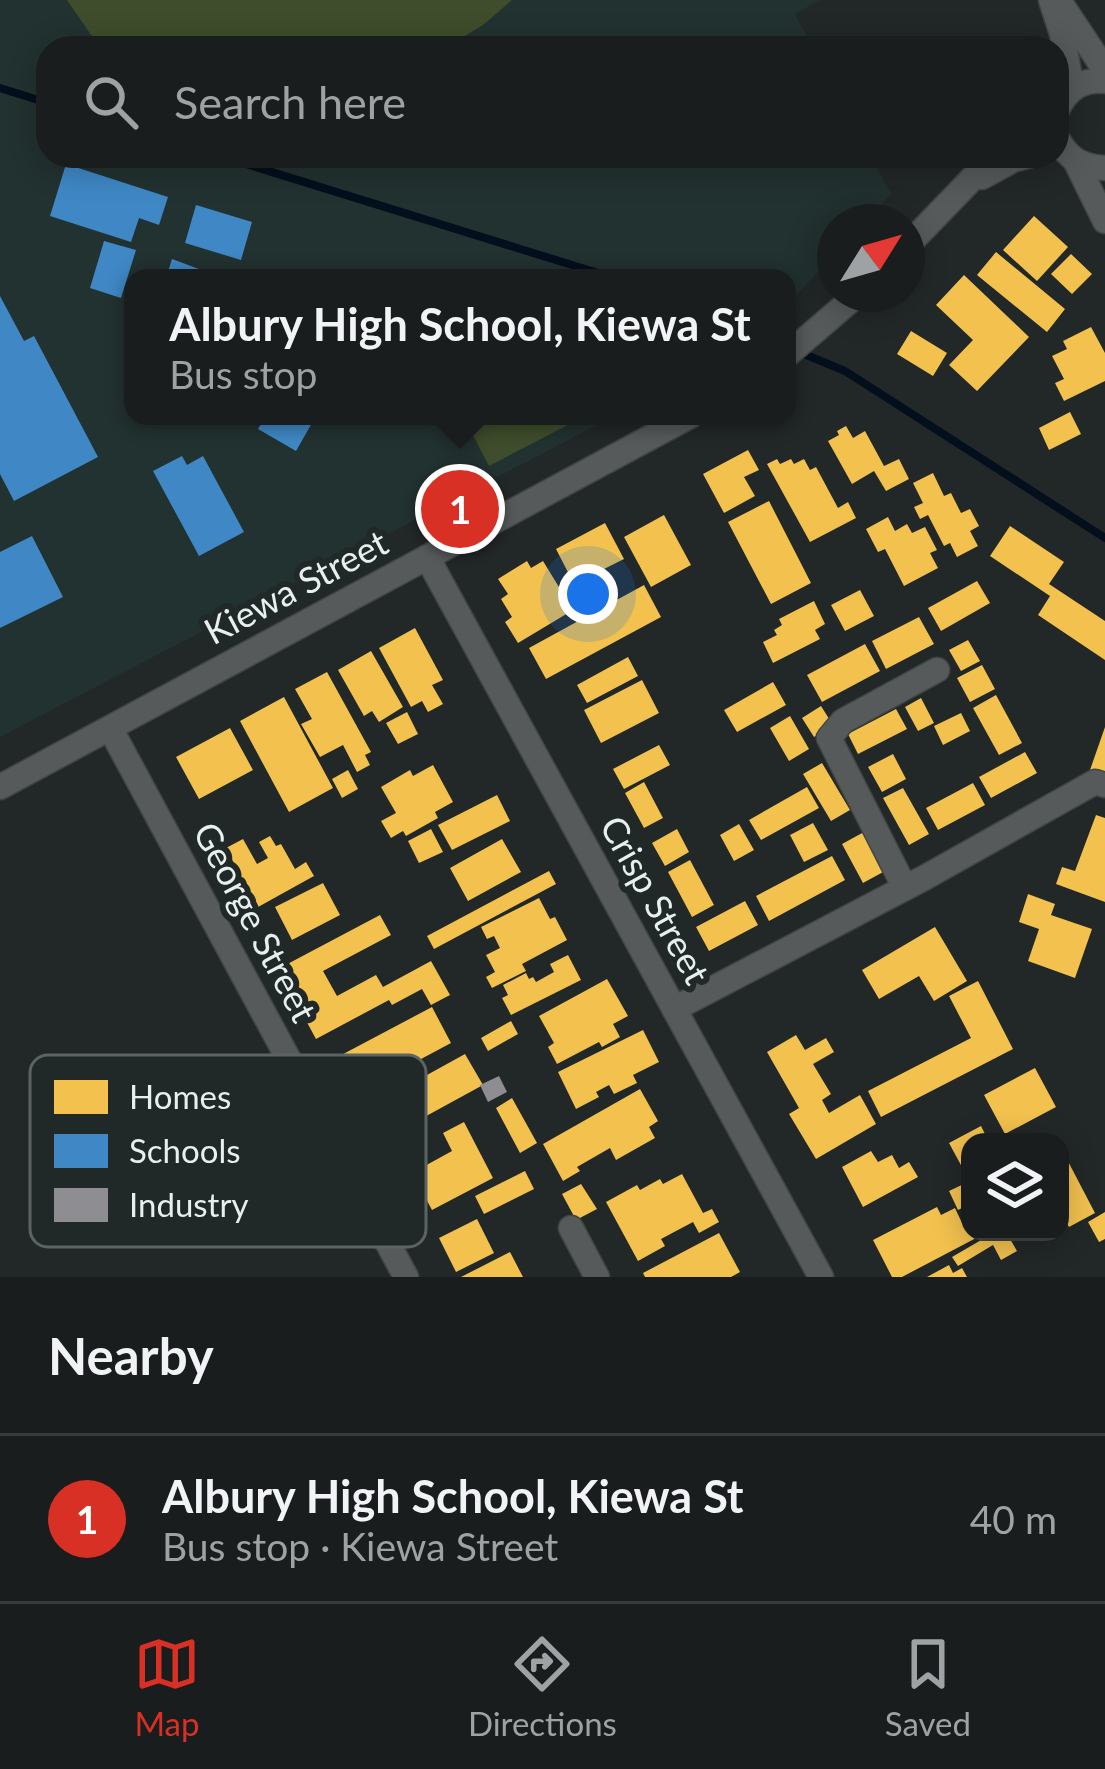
<!DOCTYPE html>
<meta charset="utf-8">
<style>
body{margin:0;font-family:Lato,sans-serif;background:#272a2a;color:#f1f3f6}
.controls{position:absolute;right:36px;bottom:36px;display:grid;overflow:hidden;border-radius:24px;box-shadow:0 6px 30px #0003}
.controls button{width:108px;height:108px;display:grid;place-items:center;padding:0;border:0;border-bottom:3px solid #383b3b;background:#1a1d1d;color:#f1f3f6;font:60px sans-serif}
.compass{position:absolute;left:817px;top:204px;width:108px;height:108px;border-radius:50%;background:#1a1d1d;box-shadow:0 6px 30px #0003;rotate:53deg}
.you{position:absolute;left:588px;top:594px;width:42px;height:42px;margin:-30px;border:9px solid #fff;border-radius:50%;background:#1a73e8;box-shadow:0 0 0 18px #1a73e833}
.badge{display:grid;place-items:center;width:78px;height:78px;border-radius:50%;background:#d93025;color:#fff;font-size:39px;font-weight:700}
.pin{position:absolute;translate:-50% -50%;border:6px solid #fff;box-shadow:0 3px 12px #0006}
.popup{position:absolute;left:124px;top:269px;width:672px;height:156px;box-sizing:border-box;display:grid;place-content:center;border-radius:24px;background:#1a1d1d;filter:drop-shadow(0 3px 9px #0005);font-size:39px;white-space:nowrap;color:#9fa2a4}
.popup b{font-size:45px;color:#f1f3f6}
.popup::after{content:'';position:absolute;left:50%;top:100%;margin-left:-24px;border:24px solid transparent;border-top-color:#1a1d1d}
.list{margin:0;padding:0;list-style:none}
h2{display:flex;justify-content:space-between;align-items:center;height:156px;margin:0;padding:0 48px;font-size:51px}
h2 small{font-size:39px;font-weight:400;color:#9fa2a4}
.list li{display:grid;grid-template-columns:78px 1fr auto;gap:36px;align-items:center;box-sizing:border-box;height:168px;padding:0 48px;border-top:3px solid #383b3b}
.list b{display:block;font-size:45px;white-space:nowrap}
.list p{margin:0;font-size:39px;white-space:nowrap;color:#9fa2a4}
.list em{font-size:39px;font-style:normal;color:#9fa2a4}
.icon{flex:none;width:66px;height:66px;fill:none;stroke:currentColor;stroke-width:2;stroke-linecap:round;stroke-linejoin:round}
.map{position:relative;flex:none;width:1105px;height:1277px;overflow:hidden}
.search{position:absolute;background:#1a1d1d;box-shadow:0 6px 30px #0003;left:36px;right:36px;top:36px;height:132px;display:flex;align-items:center;gap:30px;box-sizing:border-box;padding:0 42px;border-radius:36px;color:#9fa2a4;font-size:45px}
.sheet{height:324px;background:#1a1d1d}
nav{display:flex;justify-content:space-around;align-items:center;box-sizing:border-box;height:168px;border-top:3px solid #383b3b;background:#1a1d1d;font-size:33px;color:#9fa2a4}
nav a{display:grid;justify-items:center;gap:6px}
nav .on{color:#d93025}
.map>svg:first-child{display:block}
</style>
<div class="map">
<svg width="1105" height="1277" viewBox="0 0 1105 1277">
<rect width="100%" height="100%" fill="#222727"/>
<path fill="#223230" d="M0,0H820L795,14L813,48H48V156H871L891,194L865,222H835V254L787,305V278H133V416H614L0,737Z"/>
<path fill="#3f4d2c" d="M67,0H512L483,25L445,48H100Z
M463,416H585L489,466Z"/>
<path fill="#f2c14e" d="M1034,216L1068,247L1037,281L1003,250Z
M996,252L1065,309L1047,332L977,275Z
M1071,254L1092,274L1072,294L1051,274Z
M964,275L1029,337L977,391L949,365L973,340L936,305Z
M1091,327L1105,353V381L1064,401L1055,383L1064,379L1052,356L1067,349L1063,341Z
M911,331L947,353L933,376L897,354Z
M1070,412L1081,434L1049,450L1039,428Z
M846,426L853,438L865,431L884,466L899,459L909,479L886,491L874,471L852,484L828,441L839,435L837,431Z
M748,450L759,470L744,477L755,496L724,513L703,474Z
M777,459L780,464L791,459L794,464L804,459L810,470L816,467L838,508L848,502L856,518L810,542L767,464Z
M933,473L944,496L951,493L961,513L970,509L979,526L970,531L978,546L957,557L950,543L944,546L928,515L920,519L914,507L923,503L913,483Z
M769,501L811,583L771,604L728,522Z
M664,515L691,565L651,587L624,537Z
M888,517L895,531L907,524L912,533L925,527L937,550L930,553L938,568L904,586L885,549L878,552L866,529Z
M605,523L624,559L574,584L556,549Z
M1010,526L1064,562L1049,584L1105,621V660L1038,615L1050,596L990,556Z
M527,561L531,568L543,561L573,610L518,643L505,622L512,617L501,599L508,594L498,579Z
M977,581L990,603L941,631L928,608Z
M644,585L661,617L546,679L529,648Z
M860,590L874,616L845,631L831,605Z
M814,601L825,624L815,630L820,639L773,663L763,642L777,635L774,630L782,625L779,619Z
M919,617L934,644L886,669L872,641Z
M415,628L443,680L432,685L443,704L428,712L422,701L411,707L379,648Z
M968,640L980,661L961,671L949,650Z
M865,644L880,671L822,702L807,675Z
M371,651L403,707L379,722L372,711L364,716L338,670Z
M628,657L638,676L587,703L577,685Z
M982,665L995,689L970,702L957,678Z
M327,672L371,752L365,755L370,765L357,772L343,745L320,757L301,724L312,719L295,689Z
M642,680L659,713L601,743L584,710Z
M773,682L786,705L737,732L724,710Z
M996,695L1022,743L999,755L973,708Z
M284,697L333,788L289,812L240,721Z
M921,698L934,723L918,731L905,707Z
M821,706L833,725L814,737L802,718Z
M896,709L907,729L858,754L848,734Z
M407,712L418,734L398,744L386,723Z
M961,713L970,731L943,745L934,726Z
M790,716L809,749L789,761L770,728Z
M1105,727V775L1090,770Z
M230,728L253,770L199,799L176,757Z
M659,745L670,765L624,789L613,769Z
M1025,752L1037,773L991,798L979,777Z
M893,754L906,779L882,792L868,767Z
M822,763L850,810L831,821L803,774Z
M433,765L453,802L435,812L438,818L406,836L403,831L391,838L381,821L396,813L381,787L410,770L413,776Z
M348,770L358,789L342,798L332,779Z
M644,782L663,818L644,828L625,793Z
M973,783L985,805L938,830L926,808Z
M807,787L819,808L761,840L749,820Z
M903,788L929,834L909,845L883,798Z
M497,795L510,821L452,850L438,825Z
M1096,815L1105,818V902L1056,884L1062,867L1075,871Z
M813,823L828,850L804,862L790,835Z
M739,824L754,850L734,861L720,835Z
M431,829L443,852L419,863L408,841Z
M677,829L689,852L665,866L652,843Z
M864,832L885,871L863,883L842,844Z
M270,836L276,846L281,844L295,869L306,862L314,876L249,912L227,871L236,867L226,848L243,839L257,864L268,858L259,842Z
M502,839L521,872L468,901L450,868Z
M832,856L845,880L769,921L756,896Z
M690,860L714,905L692,917L668,872Z
M549,871L556,884L434,949L427,936Z
M323,883L340,915L292,940L275,907Z
M1028,894L1055,904L1051,915L1092,929L1075,978L1028,961L1039,929L1019,922Z
M539,898L550,919L555,917L567,940L522,964L526,971L492,988L486,977L495,972L486,955L500,948L494,936L487,939L481,927Z
M745,901L758,925L709,951L696,927Z
M380,915L391,935L323,971L337,996L376,975L383,987L431,961L450,995L431,1005L422,989L392,1005L389,1000L316,1039L278,969Z
M935,927L967,981L934,1001L919,976L879,999L862,970Z
M568,955L581,980L511,1015L502,998L508,995L503,985L526,973L529,979L533,977L536,982L554,972L550,964Z
M607,979L628,1016L613,1024L620,1037L602,1047L599,1042L557,1064L548,1047L554,1043L539,1016Z
M978,981L1013,1049L881,1117L868,1091L971,1038L949,996Z
M432,1007L451,1043L350,1097L330,1061Z
M511,1021L518,1034L488,1051L481,1038Z
M643,1030L659,1062L633,1075L637,1083L614,1094L609,1085L596,1092L599,1097L576,1109L558,1072Z
M796,1035L805,1050L826,1038L834,1052L813,1064L831,1094L822,1100L829,1113L860,1095L876,1124L816,1159L789,1114L799,1108L767,1052Z
M465,1054L483,1085L386,1138L369,1107Z
M1035,1068L1056,1107L1005,1134L984,1095Z
M640,1089L658,1121L649,1127L655,1138L616,1160L610,1148L577,1167L580,1171L563,1181L543,1144Z
M512,1098L537,1143L520,1153L496,1108Z
M464,1122L493,1178L432,1210L412,1173L452,1151L443,1133Z
M981,1126L989,1142H970V1163L962,1167L949,1143Z
M1060,1146L1095,1213L1069,1227L1062,1214L1060,1215Z
M871,1151L878,1162L892,1155L899,1168L909,1162L918,1177L863,1207L842,1167Z
M525,1171L534,1189L484,1214L475,1196Z
M682,1174L703,1213L712,1209L719,1222L699,1233L693,1222L661,1239L665,1246L638,1261L606,1202L637,1185L640,1190L660,1179L663,1184Z
M968,1182L970,1204L958,1210L949,1191Z
M581,1184L597,1209L576,1220L562,1194Z
M937,1207L941,1215L955,1208L962,1223L968,1219L970,1232H975L978,1237L902,1277H892L873,1240Z
M1105,1212V1239L1099,1242L1088,1222Z
M477,1219L494,1253L456,1272L439,1238Z
M995,1232H1006L1017,1251L1001,1260L993,1245L958,1266L952,1257Z
M719,1233L740,1272L731,1277H645L643,1273Z
M510,1252L523,1277H461Z
M949,1265L953,1273L962,1268L967,1277H927Z"/>
<path fill="#3f88c5" d="M66,164L168,197L159,225L139,218L131,242L50,216Z
M196,205L252,222L241,260L185,243Z
M104,241L136,250L121,298L90,288Z
M172,259L207,272L205,278H166Z
M0,296L24,341L34,336L98,457L14,501L0,474Z
M266,416H316L296,451L258,429Z
M182,456L187,465L203,456L244,532L199,556L153,471Z
M32,536L63,597L0,628V552Z"/>
<path fill="#8d8d92" d="M499,1076L507,1092L488,1102L480,1085Z"/>
<g fill="none" stroke-linecap="round" stroke-linejoin="round">
<path stroke="#030f1c" stroke-width="8" d="M0,88L48,103
M220,156L614,278
M799,352L845,371L1105,538"/>
<g stroke="#404544" stroke-width="27">
<path id="minor" d="M1051,0L1062,34L1072,89
M1063,7L1105,70
M1057,110C1067,89 1082,79 1105,81
M1057,138C1068,159 1082,167 1105,168
M1076,162L1105,221
M982,177L1013,160L1028,156
M907,246L994,156
M787,355L858,294
M427,557L821,1277
M110,728L406,1277
M0,787L690,416
M905,888L829,738L843,721L937,670
M674,1009L924,878L1095,782L1105,785
M571,1228L597,1277"/>
</g>
<use href="#minor" stroke="#575a5a" stroke-width="24"/>
</g>
<g text-anchor="middle" stroke-width="12" stroke-linejoin="round" paint-order="stroke">
<g font-size="36" fill="#e8efee" stroke="#202928">
<text transform="translate(296 587) rotate(-28)" y="13">Kiewa Street</text>
<text transform="translate(655 900) rotate(61)" y="13">Crisp Street</text>
<text transform="translate(255 922) rotate(62)" y="13">George Street</text>
</g>
</g>
<rect x="30" y="1055" width="396" height="192" rx="18" fill="#202928" stroke="#5c6463" stroke-width="3"/>
<rect x="54" y="1080" width="54" height="34" fill="#f2c14e"/>
<rect x="54" y="1134" width="54" height="34" fill="#3f88c5"/>
<rect x="54" y="1188" width="54" height="34" fill="#8d8d92"/>
<g font-size="33" fill="#e8efee">
<text x="129" y="1109">Homes</text>
<text x="129" y="1163">Schools</text>
<text x="129" y="1217">Industry</text>
</g>
</svg>
<div class="controls">
<button><svg class="icon" aria-label="layers" viewBox="0 0 24 24"><path d="M12 4l9 5-9 5-9-5zM3 14l9 5 9-5"/></svg></button>
</div>
<svg class="compass" viewBox="-18 -18 36 36"><path d="M0-13l5 13h-10z" fill="#e53935"/><path d="M0 13l5-13h-10z" fill="#9fa2a4"/></svg>
<div class="you"></div>
<div class="pin badge" style="left:460px;top:509px">1</div>
<div class="popup"><b>Albury High School, Kiewa St</b>Bus stop</div>
<div class="search"><svg class="icon" aria-label="search" viewBox="0 0 24 24"><circle cx="10" cy="10" r="6"/><path d="M15 15l6 6"/></svg>Search here</div>
</div>
<section class="sheet">
<h2>Nearby<small></small></h2>
<ul class="list">
<li><span class="badge">1</span><div><b>Albury High School, Kiewa St</b><p>Bus stop · Kiewa Street</p></div><em>40 m</em></li>
</ul>
</section>
<nav>
<a class="on"><svg class="icon" aria-label="map" viewBox="0 0 24 24"><path d="M3 6l6-2 6 2 6-2v14l-6 2-6-2-6 2zM9 4v14M15 6v14"/></svg>Map</a>
<a><svg class="icon" aria-label="directions" viewBox="0 0 24 24"><path d="M12 3l9 9-9 9-9-9zM9 14v-3h6M13 9l2 2-2 2"/></svg>Directions</a>
<a><svg class="icon" aria-label="saved" viewBox="0 0 24 24"><path d="M7 4h10v16l-5-4-5 4z"/></svg>Saved</a>
</nav>
